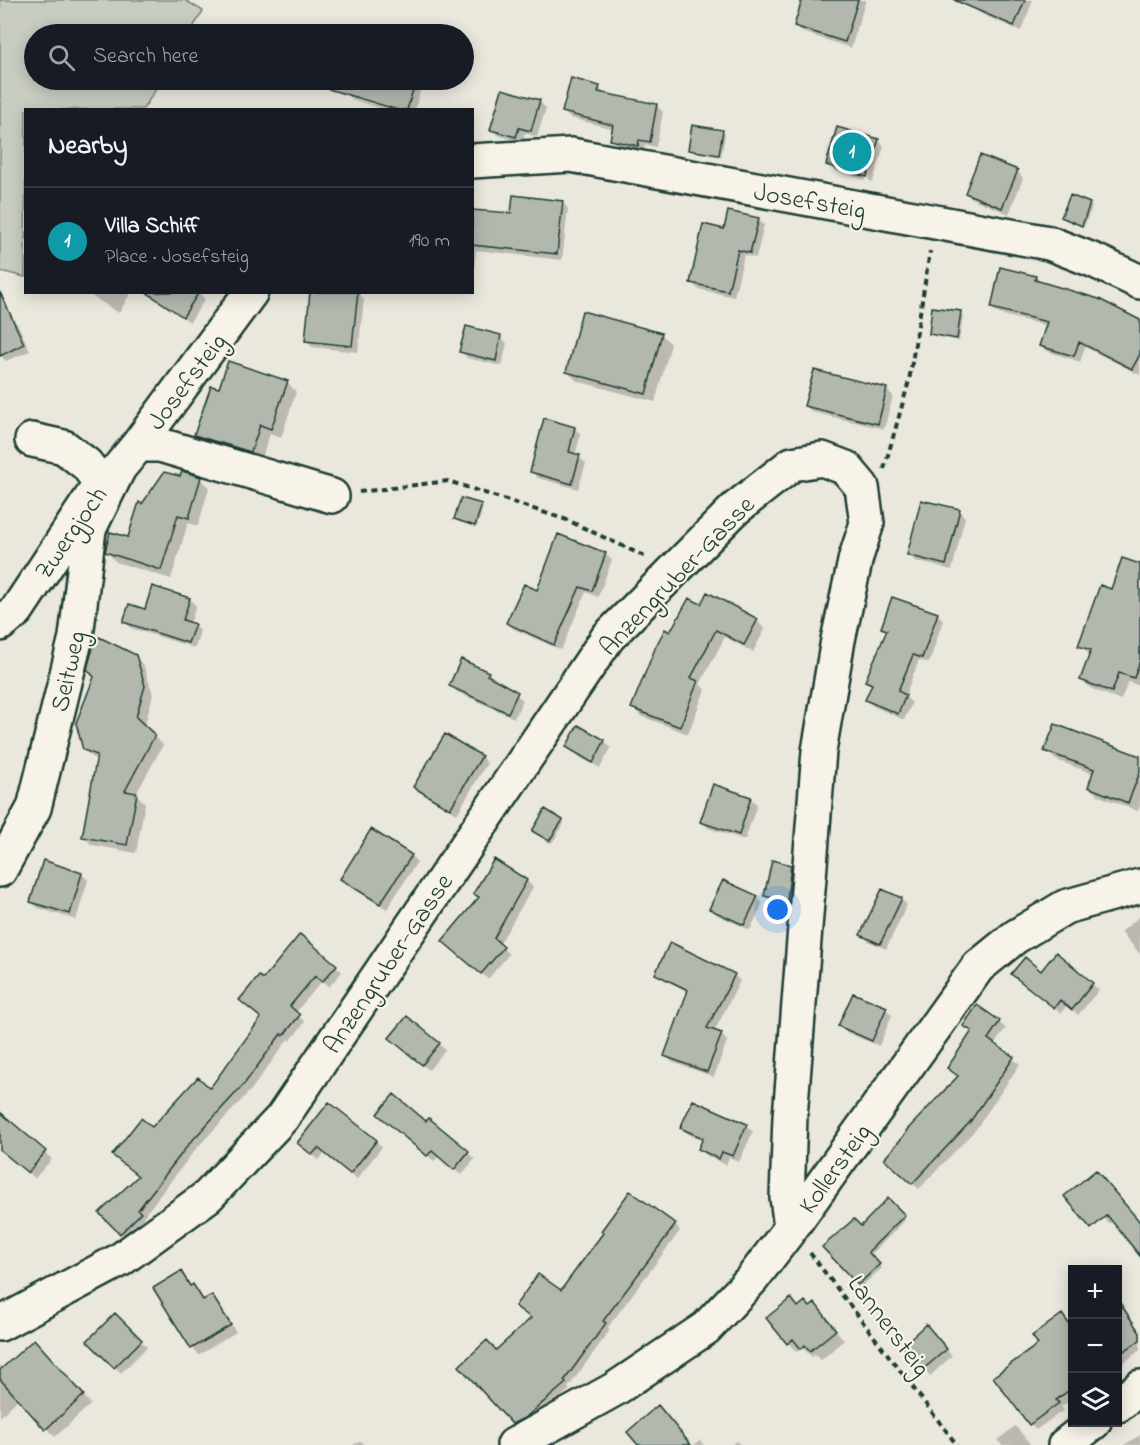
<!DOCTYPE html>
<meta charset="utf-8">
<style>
body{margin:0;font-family:"Indie Flower",sans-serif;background:#20242c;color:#f1f3f6}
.controls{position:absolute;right:18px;bottom:18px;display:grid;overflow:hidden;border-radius:0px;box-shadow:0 3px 15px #0003}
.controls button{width:54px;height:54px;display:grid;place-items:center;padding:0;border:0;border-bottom:2px solid #363941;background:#171b24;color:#f1f3f6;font:30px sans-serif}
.you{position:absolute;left:778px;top:910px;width:21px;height:21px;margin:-15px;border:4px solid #fff;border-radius:50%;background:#1a73e8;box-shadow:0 0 0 9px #1a73e833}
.badge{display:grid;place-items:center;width:39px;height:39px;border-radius:50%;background:#b45309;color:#fff;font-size:20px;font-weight:700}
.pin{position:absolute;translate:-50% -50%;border:3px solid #fff;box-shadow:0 2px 6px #0006}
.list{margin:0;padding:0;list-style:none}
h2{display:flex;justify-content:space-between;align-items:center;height:78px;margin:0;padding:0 24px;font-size:26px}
h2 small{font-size:20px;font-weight:400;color:#9ea1a6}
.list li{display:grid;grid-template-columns:39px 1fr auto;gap:18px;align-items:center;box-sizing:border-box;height:108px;padding:0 24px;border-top:2px solid #363941}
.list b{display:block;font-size:22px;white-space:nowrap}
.list p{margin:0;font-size:20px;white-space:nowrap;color:#9ea1a6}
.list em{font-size:20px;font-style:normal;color:#9ea1a6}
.icon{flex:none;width:33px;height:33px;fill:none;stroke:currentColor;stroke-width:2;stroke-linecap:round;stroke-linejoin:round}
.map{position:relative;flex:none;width:1140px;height:1445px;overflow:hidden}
.search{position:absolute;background:#171b24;box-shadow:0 3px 15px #0003;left:24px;top:24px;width:450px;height:66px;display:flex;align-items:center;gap:15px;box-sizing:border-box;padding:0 21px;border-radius:33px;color:#9ea1a6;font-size:22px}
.panel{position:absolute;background:#171b24;box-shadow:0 3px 15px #0003;left:24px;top:108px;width:450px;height:186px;border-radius:0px}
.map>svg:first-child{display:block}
</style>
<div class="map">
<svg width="1140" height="1445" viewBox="0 0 1140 1445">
<rect width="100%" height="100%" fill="#eae8dd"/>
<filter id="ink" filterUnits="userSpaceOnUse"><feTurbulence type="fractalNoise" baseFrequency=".0167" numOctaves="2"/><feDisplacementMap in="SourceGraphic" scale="12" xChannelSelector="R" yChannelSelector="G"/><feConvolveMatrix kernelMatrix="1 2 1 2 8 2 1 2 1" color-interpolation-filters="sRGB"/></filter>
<g filter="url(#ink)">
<path fill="#c8ccc1" stroke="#74847a" stroke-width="1.5" d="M0,0H185L203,11L189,34H34V80H162L143,109L26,110L25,277L0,271Z"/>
<path fill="#0003" d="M803,0H866L851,48L802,32L795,26Z
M978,0H1033L1021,31L981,14L974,8Z
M351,80H423L415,110H404L352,95V98L393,110H386L353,100L347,94Z
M599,87L605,95L656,105L663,112L656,147L645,145L644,151L618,146L612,139L614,129L570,118L564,112Z
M503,91L540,102L546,108L537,137L525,133L523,143L498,135L492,129Z
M722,131L725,134L721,157L693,152L690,150Z
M878,140L884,146L873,182L868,180L879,142H876L865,180L834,170L827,164Z
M1017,171L1023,178L1009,214L973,199L966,193Z
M562,202L568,209L562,260L476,250L473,281L472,211L512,215Z
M1090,204L1092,207L1084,227L1063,217Z
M758,219L764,225L756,258L744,255L734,297L698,289L691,282L725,230Z
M1036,277L1041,283L1140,322V375L1085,347L1080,362L1047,351L1041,345L1047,326L999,314L992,308Z
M85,292H131L119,313Z
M145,292L199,293L205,299L190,322Z
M358,292L364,299L358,352L312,347L306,340Z
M960,313L963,316L959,341L933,336L931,334Z
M12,319L18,325L30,351L6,361L0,355V324Z
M661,334L671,344L655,402L577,381L568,372Z
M500,337L507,343L502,366L467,358L461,351Z
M287,382L296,392L281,438L270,434L261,461L205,445L195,435Z
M886,389L893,396L884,429L812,412L806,406Z
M574,428L581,434L575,455L586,463L578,489L538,478L532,472Z
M181,478H200L209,488L198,526L188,523L171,579L116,562L107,552L129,539Z
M481,506L483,508L477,527L459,522L456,519Z
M959,511L965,517L952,570L915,561L909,555Z
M605,554L612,560L598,597L586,592L561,650L514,629L508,623L538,592Z
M1140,566V686L1128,682L1121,700L1092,689L1082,680L1091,656L1080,645L1112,591Z
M190,599L196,606L190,624L200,631L195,648L131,628L125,622L146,611Z
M701,606L757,621L765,629L753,652L725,637L700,684L705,690L688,734L641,716L633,708L671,634Z
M937,614L943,620L929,663L919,660L905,696L912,703L904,720L873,706L867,700L872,686L867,681L888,632L883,627Z
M135,657L144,666L153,695L144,727L163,745L136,794L145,803L136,853L92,845L83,836L98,760L93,758L84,749L95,676Z
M488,673L523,700L514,718L457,692L451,686Z
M579,727L605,741L611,748L600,768L581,758L568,746Z
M1046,750L1140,758V806L1138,811L1099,796L1089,787L1094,774L1056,760Z
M481,757L487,763L457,814L421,793L415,786Z
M750,798L757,804L745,840L708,828L702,822Z
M562,821L564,824L552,843L536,833Z
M411,856L417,862L387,909L348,885L342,879Z
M494,862L527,881L533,887L499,945L509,954L488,979L450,947L480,899L475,894Z
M790,866L797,872L793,907L772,902L765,896Z
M82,874L88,880L76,920L38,908L32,902Z
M757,897L763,903L750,930L717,915L711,909Z
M901,899L907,905L886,949L868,941L862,934Z
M1140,916V954L1121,932Z
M1056,955L1099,990L1078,1015L1067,1005L1061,1013L1019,980L1042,973Z
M336,966L342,972L329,987L322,981L295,1013L305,1022L290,1041L288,1039L251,1090L195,1150L143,1217L146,1220L127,1239L102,1213L139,1176L152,1129L210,1090L262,1018L263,982Z
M657,973L734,975L740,981L714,1032L721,1034L727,1041L714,1077L672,1062L665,1055L689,992L663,979Z
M978,1007L1006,1028L994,1045L1020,1064L976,1129L919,1189L892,1165L959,1077L949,1068L973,1033L965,1025Z
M886,1009L892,1015L879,1046L846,1032L840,1026Z
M397,1044H439L445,1050L429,1070Z
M693,1101L746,1126L753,1132L739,1162L729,1157L726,1165L706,1155L700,1149L703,1141L688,1134L682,1128Z
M385,1120L427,1123L429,1120L475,1159L461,1175L439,1156L434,1161Z
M8,1121L52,1159L35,1178L0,1149V1130Z
M376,1141L382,1147L357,1179L325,1153L319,1160L305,1149Z
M1077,1187L1140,1223V1253L1113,1221L1109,1224Z
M888,1201L906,1219L870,1256L882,1268L862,1286L824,1247L861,1228Z
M675,1225L680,1231L608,1327L610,1330L568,1388L570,1389L532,1422L519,1429L461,1367L496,1352L561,1292Z
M180,1273L192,1287L193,1286L199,1292L205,1301L212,1297L218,1303L236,1332L199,1355L193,1348L155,1288Z
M815,1305L844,1340L821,1360L815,1354L812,1357L803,1348L797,1352L788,1343L799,1308H811Z
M1124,1311L1140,1332V1350L1118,1367V1315Z
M115,1315L147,1347L121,1373L89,1341Z
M1062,1316L1072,1328V1399L1061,1407L1064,1410L1036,1430L1030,1424L1040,1344Z
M932,1333L952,1356L930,1376L904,1346Z
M42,1349L91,1404L55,1437L19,1398L0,1417V1365L3,1369Z
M1015,1426L1018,1429L1031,1445H1002L998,1440Z
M1140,1435V1445H1124Z
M700,1440L704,1445H694Z
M361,1441L365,1445H353Z
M736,1441L741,1445H731Z"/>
<path fill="#b2b8ae" stroke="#1f3d34" stroke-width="1.5" d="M802,0H858L845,42L794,26Z
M954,0H1025L1014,26Z
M571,78L600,86L598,92L657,104L650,142L639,140L638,146L610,140L613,125L562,112Z
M316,80H416L407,110H398L315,85Z
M502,89L540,100L531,131L519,128L516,137L490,130Z
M692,125L723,130L719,155L688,150Z
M837,127L879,139L867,177L826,165Z
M980,155L1018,170L1002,208L965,193Z
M513,195L563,201L557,254L472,245V210L511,213Z
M1070,195L1090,203L1082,226L1061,217Z
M728,211L759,218L750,253L738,250L728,291L690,283L703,224L724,229Z
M1000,267L1036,276L1035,280L1099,299L1140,320V354L1132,369L1079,342L1074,356L1039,346L1047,322L991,308Z
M0,292L24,344L0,356Z
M146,292H199L183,317Z
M310,292H358L352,346L305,341Z
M932,307L961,311L957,339L929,334Z
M582,311L662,333L646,394L566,372Z
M466,326L501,335L496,361L459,352Z
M228,361L288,381L271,429L260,425L251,452L194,435L211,386L219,388Z
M814,370L887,388L878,424L804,406Z
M544,418L575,427L569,452L580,455L572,484L530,472Z
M182,471L201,477L189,518L178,515L161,570L105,552L110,532L128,537L139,502L142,504L164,472L180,476Z
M461,498L482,504L475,526L454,519Z
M921,500L960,509L946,565L907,555Z
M558,534L606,553L592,591L580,587L554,645L506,623L524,584L537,590Z
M1122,558L1140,564V660L1134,678L1119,673L1112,692L1080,680L1091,650L1078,646L1100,585L1111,589Z
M152,586L190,598L183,620L195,624L188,643L123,622L129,604L145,609Z
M707,592L758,619L744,645L716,630L691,678L698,681L680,727L631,708L656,646L665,629L670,632L689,598L701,604Z
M892,597L938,613L922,658L913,655L898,691L906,695L898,714L865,700L872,684L865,681L887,630L881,628Z
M99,637L136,655L145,686L136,717L155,735L125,791L137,793L127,845L82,837L97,755L83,750L76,723L94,677L87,669L93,647Z
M461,659L489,672L487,675L518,692L508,713L449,686Z
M1055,724L1140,756V772L1128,803L1088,787L1094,769L1044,751Z
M578,725L605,740L593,763L566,747Z
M445,734L482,756L450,809L413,787Z
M713,784L751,797L739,835L700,822Z
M545,809L563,820L549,841L532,831Z
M371,829L412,855L380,904L340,879Z
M494,859L527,880L494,938L504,947L481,974L442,941L479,897L473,894Z
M43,860L82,873L70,914L30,902Z
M772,860L791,865L787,901L764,896Z
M723,880L758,896L744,925L709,909Z
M882,889L902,898L880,944L860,935Z
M300,934L337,965L322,982L315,976L290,1006L300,1015L283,1036L281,1034L245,1083L189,1144L138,1210L141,1213L120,1234L99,1213L138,1176L112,1155L141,1118L152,1127L198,1077L210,1088L261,1018L239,1000L259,976L263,979Z
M670,942L735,974L707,1028L722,1033L707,1072L664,1056L688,990L655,974Z
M1056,952L1093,983L1072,1010L1060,1000L1054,1008L1011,974L1025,957L1041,971Z
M853,993L887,1007L872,1041L838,1026Z
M977,1005L1000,1021L988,1039L1014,1057L970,1122L912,1184L884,1159L907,1132L906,1131L958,1076L947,1068L972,1031L963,1026Z
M407,1016L440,1043L422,1065L389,1038Z
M394,1094L426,1121L429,1118L469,1151L454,1170L432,1151L427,1156L377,1114Z
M693,1100L747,1124L733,1156L722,1152L719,1159L698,1149L703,1138L680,1128Z
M329,1102L377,1140L350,1174L318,1148L312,1155L297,1143Z
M0,1112L46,1151L28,1173L0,1150Z
M1096,1170L1140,1222V1256L1107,1215L1091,1229L1064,1196Z
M630,1191L676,1224L603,1321L606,1323L564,1381L566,1383L526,1417L512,1424L459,1366L487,1340L496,1350L531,1318L515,1306L538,1274L561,1290L603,1233L601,1231Z
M888,1198L905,1215L868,1252L880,1264L858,1285L822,1247L854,1219L861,1226Z
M181,1271L190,1286L193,1284L203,1300L212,1295L231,1325L191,1349L153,1288Z
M791,1298L798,1307L805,1301L810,1307L815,1303L836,1330L810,1351L805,1345L801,1349L793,1339L787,1344L766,1318Z
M1118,1300L1140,1333V1340L1118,1355Z
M115,1313L142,1340L114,1368L87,1341Z
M1062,1314L1072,1328V1388L1056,1400L1059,1403L1029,1425L993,1377L1038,1344L1032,1336Z
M926,1324L947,1349L922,1370L902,1346Z
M34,1339L84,1395L45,1430L0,1379V1370Z
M658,1405L691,1445H638L627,1432Z"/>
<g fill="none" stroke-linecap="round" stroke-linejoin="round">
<g stroke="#1f3d34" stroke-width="38">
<path id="minor" d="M472,161L571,155L1049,243L1095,261L1140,282
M32,440L64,447L86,464L101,483
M138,445H160L332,496
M0,624L17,610L101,483L119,468L138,445L251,292
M0,870L34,808L76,637L89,529L119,468
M0,1324L120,1260L208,1196L282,1118L608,637L735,509L792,464L822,459L846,468L862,487L867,523L856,557L838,640L819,751L790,1117L787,1197L791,1228
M1118,1405L1140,1387
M514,1445L615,1389L706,1328L752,1279L791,1228L978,967L1015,937L1065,907L1140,886
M1065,1445L1094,1422"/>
</g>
<path stroke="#1f3d34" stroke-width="4" stroke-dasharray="6 4.5" stroke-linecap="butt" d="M884,469L909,381L930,251
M359,492L448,481L567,520L646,557
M810,1253L957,1445"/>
<use href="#minor" stroke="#f7f3e8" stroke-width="33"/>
</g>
</g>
<g text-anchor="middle" stroke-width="4.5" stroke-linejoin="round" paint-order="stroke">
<g font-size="26" fill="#1f3d34" stroke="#f7f3e8">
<text transform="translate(810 200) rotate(10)" y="9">Josefsteig</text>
<text transform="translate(186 381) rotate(-53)" y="9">Josefsteig</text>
<text transform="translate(70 532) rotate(-55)" y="9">Zwergjoch</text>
<text transform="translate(676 575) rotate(-46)" y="9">Anzengruber-Gasse</text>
<text transform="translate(67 671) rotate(-77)" y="9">Seitweg</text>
<text transform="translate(387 963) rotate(-56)" y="9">Anzengruber-Gasse</text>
<text transform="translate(834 1168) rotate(-54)" y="9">Kollersteig</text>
<text transform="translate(890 1325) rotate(53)" y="9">Lannersteig</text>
</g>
</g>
</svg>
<div class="controls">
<button>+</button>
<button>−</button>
<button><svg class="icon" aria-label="layers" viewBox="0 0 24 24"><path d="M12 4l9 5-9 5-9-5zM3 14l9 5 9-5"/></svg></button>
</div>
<div class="you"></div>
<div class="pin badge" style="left:852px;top:152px;background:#0f9aa8">1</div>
<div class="search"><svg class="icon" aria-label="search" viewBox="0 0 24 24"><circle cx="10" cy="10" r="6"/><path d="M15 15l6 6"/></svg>Search here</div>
<section class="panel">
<h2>Nearby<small></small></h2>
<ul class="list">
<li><span class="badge" style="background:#0f9aa8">1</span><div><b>Villa Schiff</b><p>Place · Josefsteig</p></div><em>190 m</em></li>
</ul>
</section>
</div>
